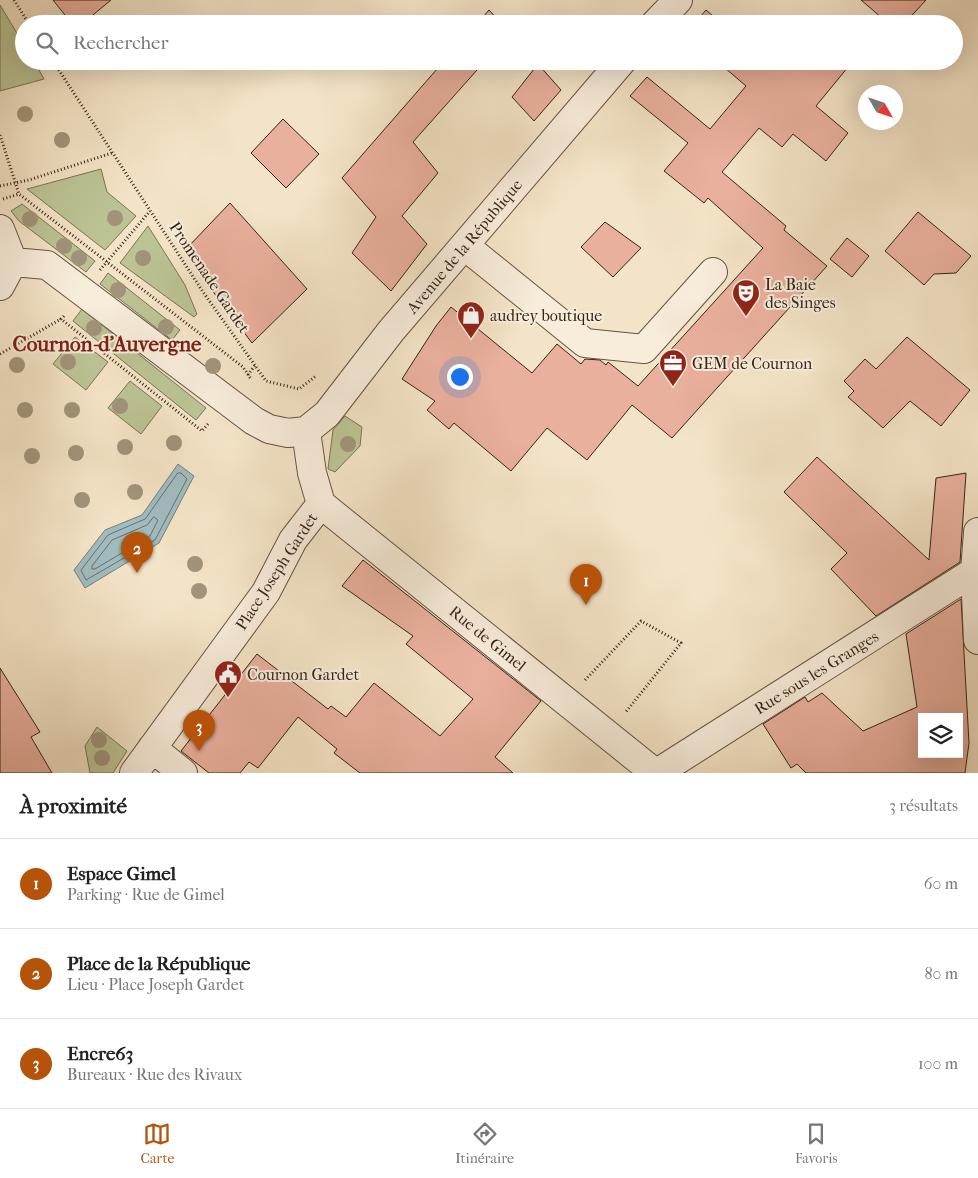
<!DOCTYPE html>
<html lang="fr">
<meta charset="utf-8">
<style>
body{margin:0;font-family:"IM FELL French Canon",serif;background:#f2f2f2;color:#222}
.controls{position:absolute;right:15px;bottom:15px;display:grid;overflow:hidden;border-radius:0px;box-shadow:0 5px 20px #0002}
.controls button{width:45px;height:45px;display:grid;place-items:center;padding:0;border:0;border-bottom:1px solid #e0e0e0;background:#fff;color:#222;font:25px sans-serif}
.compass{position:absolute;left:858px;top:85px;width:45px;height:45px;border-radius:50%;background:#fff;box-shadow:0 5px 20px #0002;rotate:129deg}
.you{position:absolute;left:459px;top:376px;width:18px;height:18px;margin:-12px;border:4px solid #fff;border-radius:50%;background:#1a73e8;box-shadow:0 0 0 8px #1a73e833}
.badge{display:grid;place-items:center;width:32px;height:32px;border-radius:50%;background:#b45309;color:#fff;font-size:16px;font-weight:700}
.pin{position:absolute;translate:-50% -41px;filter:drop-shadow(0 1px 2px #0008)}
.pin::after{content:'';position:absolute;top:26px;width:18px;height:15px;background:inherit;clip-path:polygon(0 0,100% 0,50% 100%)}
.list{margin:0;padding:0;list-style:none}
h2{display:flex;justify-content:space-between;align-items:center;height:65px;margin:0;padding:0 20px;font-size:21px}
h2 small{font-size:16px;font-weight:400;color:#767676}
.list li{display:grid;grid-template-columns:32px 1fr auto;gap:15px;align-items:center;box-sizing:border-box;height:90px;padding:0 20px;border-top:1px solid #e0e0e0}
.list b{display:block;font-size:19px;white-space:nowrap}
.list p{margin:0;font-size:16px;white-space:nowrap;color:#767676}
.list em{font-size:16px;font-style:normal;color:#767676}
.icon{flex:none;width:28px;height:28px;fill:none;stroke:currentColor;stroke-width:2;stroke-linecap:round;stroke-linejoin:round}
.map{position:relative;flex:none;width:978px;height:773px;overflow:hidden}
.search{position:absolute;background:#fff;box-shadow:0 5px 20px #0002;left:15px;right:15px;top:15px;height:55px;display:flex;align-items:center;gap:12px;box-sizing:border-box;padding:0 18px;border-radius:28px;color:#767676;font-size:19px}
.sheet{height:335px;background:#fff}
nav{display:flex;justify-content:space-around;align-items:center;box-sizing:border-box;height:70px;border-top:1px solid #e0e0e0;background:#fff;font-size:14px;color:#767676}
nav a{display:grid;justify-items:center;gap:2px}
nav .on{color:#b45309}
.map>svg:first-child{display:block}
</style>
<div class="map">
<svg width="978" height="773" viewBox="0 0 978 773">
<rect width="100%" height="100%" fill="#f4e4c7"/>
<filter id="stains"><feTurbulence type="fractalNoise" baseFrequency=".004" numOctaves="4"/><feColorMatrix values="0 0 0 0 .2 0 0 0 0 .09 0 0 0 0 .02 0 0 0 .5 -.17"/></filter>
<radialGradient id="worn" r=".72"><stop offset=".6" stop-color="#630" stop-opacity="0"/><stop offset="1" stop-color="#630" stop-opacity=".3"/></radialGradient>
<path fill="#bcc495" stroke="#787456" d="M0,5L24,45V61H34L44,79L0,91Z
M101,169L107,192L136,216L105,250L27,189Z
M22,204L95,261L86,272L19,221L11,211Z
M148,226L185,285L197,314L194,317L120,263Z
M108,273L180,330L172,340L100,284Z
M82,309L206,408L196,420L73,321Z
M75,337L108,362L86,390L53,364Z
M130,381L162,406L141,434L108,408Z
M345,416L362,427L360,446L335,472L328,469L333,430Z
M97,727L127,751L113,773H90L85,746Z"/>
<path fill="#a1bcc0" stroke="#757f7c" d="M178,464L194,476L159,543L85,588L74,570L105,530L142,515Z"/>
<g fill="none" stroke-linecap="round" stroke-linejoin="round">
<path stroke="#6a706c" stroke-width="1" d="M178,473H181L187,479L155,540L86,580L81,570L108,535L145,519Z
M154,517L158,520L150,536L95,569H92V566L112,540L147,525Z"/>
</g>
<path fill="#eab09e" stroke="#342317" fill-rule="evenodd" d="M53,0H111L82,24H72Z
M861,0H926L904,24H889Z
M489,10L502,24H477Z
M706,10L722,24H694Z
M444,61H485L413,142L438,173L402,216L427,244L391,291L352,253L376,217L342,178Z
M717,61H853L816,106L848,133L826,161L793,134L782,147L759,128L722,172L786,226L784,230L827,266L672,438L632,405L587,460L547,428L511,471L454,423L449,429L427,410L435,401L402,379L436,326L451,307L532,373L557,344L581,364L585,359L600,360L606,365L608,362L638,386L763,248L708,198L704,203L664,171L688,143L630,96L647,77L710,129L746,86Z
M538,64L561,90L534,121L512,97Z
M283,119L319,154L286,188L251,153Z
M230,203L307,289L252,343L211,289L187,248Z
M918,212L971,256L956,273L934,274L924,285L885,251Z
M605,222L641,248L613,277L581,247Z
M847,238L869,256L852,277L830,259Z
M907,337L970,390L941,426L910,401L883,428L848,397L854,391L844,381L865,359L876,369Z
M817,457L929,560L936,478L966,473L960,562L876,616L831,569L847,553L784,492Z
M363,560L541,701L495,757L513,773H360L334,753L337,749L298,717L258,768L249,762L240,773H209L181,751L257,654L328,709L331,706L346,717L374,683L440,736L473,699L406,644L413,636L342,586Z
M961,599L969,743L965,773H806L797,764L791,768L763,724L805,697L808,702L822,693L863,731L917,707L906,634ZM922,717H959V754H922Z
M0,668L40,732L31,737L52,773H0Z"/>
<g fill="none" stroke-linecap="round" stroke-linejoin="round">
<g stroke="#645343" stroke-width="30">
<path id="minor" d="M655,24L678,0
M0,229L13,262L0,286
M465,246L585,343L644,349L713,272
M13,262L47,265L254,421L269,429L288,433L306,431L327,414L391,331L622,61
M306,431L312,473L321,504
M321,504L655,773
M978,532L975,571L978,640
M152,748L183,773
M134,773L266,592L293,540L321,504
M657,773L975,571"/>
</g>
<path stroke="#342317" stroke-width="3" stroke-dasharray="1 2.5" stroke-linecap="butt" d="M14,0L29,24
M53,61L203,292L266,381L299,389L316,376
M0,135L19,194L243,367L251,379
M0,186L29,180L112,153
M3,199L19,194
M100,270L150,211
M64,316L61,319L202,431L208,424
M0,354L61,319
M248,375L255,365
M585,680L641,621L681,643L625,713"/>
<use href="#minor" stroke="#f8eddb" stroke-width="28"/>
</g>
<g fill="#a1947b">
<circle cx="25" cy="114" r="8"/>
<circle cx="62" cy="140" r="8"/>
<circle cx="115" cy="218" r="8"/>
<circle cx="30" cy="219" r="8"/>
<circle cx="64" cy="246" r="8"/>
<circle cx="79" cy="258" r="8"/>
<circle cx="143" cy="258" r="8"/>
<circle cx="118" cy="290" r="8"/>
<circle cx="166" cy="327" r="8"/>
<circle cx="94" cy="328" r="8"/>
<circle cx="68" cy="362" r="8"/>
<circle cx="17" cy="365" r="8"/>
<circle cx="213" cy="366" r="8"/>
<circle cx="120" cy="406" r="8"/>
<circle cx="25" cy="410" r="8"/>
<circle cx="72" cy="410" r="8"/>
<circle cx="174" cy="443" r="8"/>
<circle cx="348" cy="444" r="8"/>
<circle cx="125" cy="447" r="8"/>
<circle cx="76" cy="453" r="8"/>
<circle cx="32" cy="456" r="8"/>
<circle cx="135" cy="492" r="8"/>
<circle cx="82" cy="500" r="8"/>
<circle cx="195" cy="564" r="8"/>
<circle cx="199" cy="591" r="8"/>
<circle cx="99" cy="740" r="8"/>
<circle cx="102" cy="758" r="8"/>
</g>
<defs>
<g id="theatre-pin" transform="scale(1.4375)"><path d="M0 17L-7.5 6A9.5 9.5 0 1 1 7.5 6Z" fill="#8f2418" stroke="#f8eddb"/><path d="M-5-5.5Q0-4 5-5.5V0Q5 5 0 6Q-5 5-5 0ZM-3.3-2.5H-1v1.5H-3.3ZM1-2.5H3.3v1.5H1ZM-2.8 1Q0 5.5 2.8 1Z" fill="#fff"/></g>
<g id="shop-pin" transform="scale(1.4375)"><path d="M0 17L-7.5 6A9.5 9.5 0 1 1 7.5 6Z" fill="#8f2418" stroke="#f8eddb"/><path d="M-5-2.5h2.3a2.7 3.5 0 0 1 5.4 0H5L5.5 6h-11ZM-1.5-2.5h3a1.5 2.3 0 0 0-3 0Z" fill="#fff"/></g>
<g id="office-pin" transform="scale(1.4375)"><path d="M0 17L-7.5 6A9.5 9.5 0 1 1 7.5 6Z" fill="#8f2418" stroke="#f8eddb"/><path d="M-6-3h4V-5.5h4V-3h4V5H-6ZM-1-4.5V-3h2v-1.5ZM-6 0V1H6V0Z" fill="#fff"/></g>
<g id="civic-pin" transform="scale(1.4375)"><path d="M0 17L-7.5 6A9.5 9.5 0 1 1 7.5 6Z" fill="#8f2418" stroke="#f8eddb"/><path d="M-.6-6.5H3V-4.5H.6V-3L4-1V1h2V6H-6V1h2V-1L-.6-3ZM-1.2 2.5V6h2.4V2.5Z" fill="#fff"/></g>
</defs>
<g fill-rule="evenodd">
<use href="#theatre-pin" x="746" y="293"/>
<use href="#shop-pin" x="471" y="315"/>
<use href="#office-pin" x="673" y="363"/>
<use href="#civic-pin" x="228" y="674"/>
</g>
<g text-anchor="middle" stroke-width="4" stroke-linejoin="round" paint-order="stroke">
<g font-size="16" fill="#342317" stroke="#f8eddb">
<text transform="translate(464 246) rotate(-50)" y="6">Avenue de la République</text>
<text transform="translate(210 277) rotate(56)" y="6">Promenade Gardet</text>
<text transform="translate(276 571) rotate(-57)" y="6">Place Joseph Gardet</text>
<text transform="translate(488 638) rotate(39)" y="6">Rue de Gimel</text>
<text transform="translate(816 672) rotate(-32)" y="6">Rue sous les Granges</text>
</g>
<g font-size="16" fill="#342317" stroke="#f8eddb" text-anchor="start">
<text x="765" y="290">La Baie<tspan x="765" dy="18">des Singes</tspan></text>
<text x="490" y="321">audrey boutique</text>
<text x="692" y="369">GEM de Cournon</text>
<text x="247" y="680">Cournon Gardet</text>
</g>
<g font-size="21" font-weight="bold" fill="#7a1f14" stroke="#f8eddb">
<text x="107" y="351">Cournon-d'Auvergne</text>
</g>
</g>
<rect width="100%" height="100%" filter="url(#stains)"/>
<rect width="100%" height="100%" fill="url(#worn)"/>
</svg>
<div class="controls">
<button><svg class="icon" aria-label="layers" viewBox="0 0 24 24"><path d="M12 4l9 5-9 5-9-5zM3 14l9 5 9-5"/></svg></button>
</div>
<svg class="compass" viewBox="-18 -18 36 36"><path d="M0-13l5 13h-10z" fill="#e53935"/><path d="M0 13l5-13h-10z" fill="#767676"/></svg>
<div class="you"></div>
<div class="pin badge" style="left:586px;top:605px">1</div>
<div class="pin badge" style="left:137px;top:573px">2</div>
<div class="pin badge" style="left:199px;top:751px">3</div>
<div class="search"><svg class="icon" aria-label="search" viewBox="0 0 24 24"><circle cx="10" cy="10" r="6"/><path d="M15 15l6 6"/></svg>Rechercher</div>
</div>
<section class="sheet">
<h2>À proximité<small>3 résultats</small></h2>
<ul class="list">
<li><span class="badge">1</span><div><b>Espace Gimel</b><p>Parking · Rue de Gimel</p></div><em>60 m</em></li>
<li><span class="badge">2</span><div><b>Place de la République</b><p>Lieu · Place Joseph Gardet</p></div><em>80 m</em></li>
<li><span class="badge">3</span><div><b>Encre63</b><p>Bureaux · Rue des Rivaux</p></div><em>100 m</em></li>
</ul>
</section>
<nav>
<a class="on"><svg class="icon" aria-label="map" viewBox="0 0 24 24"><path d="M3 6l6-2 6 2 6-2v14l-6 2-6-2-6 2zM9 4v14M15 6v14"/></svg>Carte</a>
<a><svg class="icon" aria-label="directions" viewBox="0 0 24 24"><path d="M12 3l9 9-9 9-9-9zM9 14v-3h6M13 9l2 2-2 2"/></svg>Itinéraire</a>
<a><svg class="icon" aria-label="saved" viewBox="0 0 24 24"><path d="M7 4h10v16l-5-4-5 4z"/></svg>Favoris</a>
</nav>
